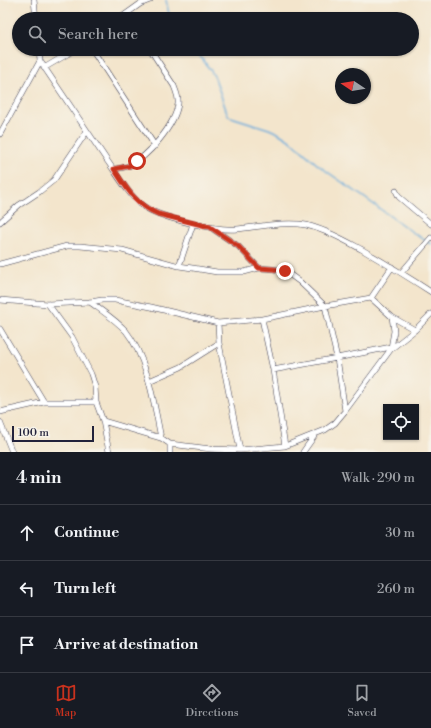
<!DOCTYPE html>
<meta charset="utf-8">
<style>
body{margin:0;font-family:"Libre Bodoni",serif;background:#242831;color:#f1f3f6}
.controls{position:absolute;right:12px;bottom:12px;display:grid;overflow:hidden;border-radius:0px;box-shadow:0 1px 3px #0004}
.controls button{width:36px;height:36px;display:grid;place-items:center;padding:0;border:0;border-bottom:1px solid #363941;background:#171b24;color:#f1f3f6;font:20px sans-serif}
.compass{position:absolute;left:335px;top:68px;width:36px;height:36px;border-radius:50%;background:#171b24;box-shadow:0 1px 3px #0004;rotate:282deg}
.scale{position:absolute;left:12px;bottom:10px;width:82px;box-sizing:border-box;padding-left:4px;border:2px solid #22223b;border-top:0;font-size:11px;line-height:14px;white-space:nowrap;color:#22223b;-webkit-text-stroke:3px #f7f3e8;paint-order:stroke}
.stop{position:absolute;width:12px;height:12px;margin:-9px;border:3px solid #c8321e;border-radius:50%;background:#fff}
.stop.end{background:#c8321e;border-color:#fff;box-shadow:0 1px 4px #0008}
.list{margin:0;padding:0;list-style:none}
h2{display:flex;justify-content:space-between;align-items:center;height:52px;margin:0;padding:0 16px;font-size:17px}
h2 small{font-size:13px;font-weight:400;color:#9ea1a6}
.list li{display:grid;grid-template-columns:26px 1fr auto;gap:12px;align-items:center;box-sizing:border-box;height:56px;padding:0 16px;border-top:1px solid #363941}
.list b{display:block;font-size:15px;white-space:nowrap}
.list em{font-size:13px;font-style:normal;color:#9ea1a6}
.icon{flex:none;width:22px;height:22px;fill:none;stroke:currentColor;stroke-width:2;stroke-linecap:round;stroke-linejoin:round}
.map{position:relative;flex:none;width:431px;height:452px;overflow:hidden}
.search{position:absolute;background:#171b24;box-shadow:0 1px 3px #0004;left:12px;right:12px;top:12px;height:44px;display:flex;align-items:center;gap:10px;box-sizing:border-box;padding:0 14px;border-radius:22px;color:#9ea1a6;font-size:15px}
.sheet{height:220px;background:#171b24}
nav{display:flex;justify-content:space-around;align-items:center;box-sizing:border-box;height:56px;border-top:1px solid #363941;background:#171b24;font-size:11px;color:#9ea1a6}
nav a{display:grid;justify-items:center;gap:2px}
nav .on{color:#c8321e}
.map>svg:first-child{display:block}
</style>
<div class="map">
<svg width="431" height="452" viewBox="0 0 431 452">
<rect width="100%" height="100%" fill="#f7f3e8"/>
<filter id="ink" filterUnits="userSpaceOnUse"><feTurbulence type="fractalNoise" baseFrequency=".025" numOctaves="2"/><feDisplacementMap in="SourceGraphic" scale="8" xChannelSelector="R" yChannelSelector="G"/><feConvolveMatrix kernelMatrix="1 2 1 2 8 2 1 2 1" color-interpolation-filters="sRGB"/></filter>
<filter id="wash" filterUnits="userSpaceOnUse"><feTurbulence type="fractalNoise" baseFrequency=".012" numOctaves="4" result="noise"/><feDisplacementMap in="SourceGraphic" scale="16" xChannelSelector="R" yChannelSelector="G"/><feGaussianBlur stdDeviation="0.9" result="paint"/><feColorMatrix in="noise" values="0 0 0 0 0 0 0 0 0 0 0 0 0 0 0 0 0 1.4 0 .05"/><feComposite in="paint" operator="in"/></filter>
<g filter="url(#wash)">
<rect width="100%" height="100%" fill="#f3e5cc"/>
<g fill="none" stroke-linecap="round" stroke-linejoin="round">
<path stroke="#65abdb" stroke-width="1.5" d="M166,0L170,19
M188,49L197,52L211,71L215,78L226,110L228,115L231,117L269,129L278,133L292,142L318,165L329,173L362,196L415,234L431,244"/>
</g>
</g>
<g filter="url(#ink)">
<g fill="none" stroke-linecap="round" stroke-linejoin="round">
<g stroke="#413f51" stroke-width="6">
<path id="street" d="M34,0L36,19
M119,19L140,4L150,0
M39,49L40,61C62,94 84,126 106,159C117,174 129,196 143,206C160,218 216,231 237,229C257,227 286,221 306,225C326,230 344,240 361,249C385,263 408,277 431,292
M92,49L155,146
M44,68L76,49
M0,134L40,61
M114,169C119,168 124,168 129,166C148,157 175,125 178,104C179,97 176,92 174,86L150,49
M396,191L399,197L431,224
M0,222L19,205L27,200L39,192L54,180L87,131
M213,229L238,246L259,268
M0,264L67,246H80L122,250L179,266L199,269L217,272H244L259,268L273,269L285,271L300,282L325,306L337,358L345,411
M179,266L193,224
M401,273L431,238
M371,298L392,317L415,330
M0,300L48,304L90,302L102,300H115L151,307L218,323L262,319L325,306L371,298L392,267
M90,302C102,311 116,320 126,331C148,359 154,404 161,438
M48,304L72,337L91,374L95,387L96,402L103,421L109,452
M262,319L273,370L285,446
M218,323L219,343L240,450
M0,329L44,402
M391,348L394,331L392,317
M273,370L337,358L391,347
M149,381L181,367L219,343
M0,412L44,402H96
M103,421L161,438L170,444L211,449L240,450L285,446L325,430L335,423L345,411L391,349L415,330L431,314
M0,422L12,452
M170,444V452
M303,452L315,435"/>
</g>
<use href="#street" stroke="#fff" stroke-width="5"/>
</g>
</g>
<g fill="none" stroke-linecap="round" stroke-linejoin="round" filter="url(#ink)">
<path stroke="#c8321e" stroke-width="5" d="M137,161L129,166L114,169C127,189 135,204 158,214L210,227L238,246L259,268L273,269L285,271"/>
</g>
</svg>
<div class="controls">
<button><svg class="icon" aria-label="locate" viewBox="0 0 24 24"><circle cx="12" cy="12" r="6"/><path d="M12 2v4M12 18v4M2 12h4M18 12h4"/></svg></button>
</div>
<svg class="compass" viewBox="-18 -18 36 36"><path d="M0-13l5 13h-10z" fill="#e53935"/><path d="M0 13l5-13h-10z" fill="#9ea1a6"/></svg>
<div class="scale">100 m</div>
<div class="stop" style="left:137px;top:161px"></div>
<div class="stop end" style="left:285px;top:271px"></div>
<div class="search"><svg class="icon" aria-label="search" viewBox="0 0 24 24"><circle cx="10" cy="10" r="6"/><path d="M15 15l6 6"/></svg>Search here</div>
</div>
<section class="sheet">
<h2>4 min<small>Walk · 290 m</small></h2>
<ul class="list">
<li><svg class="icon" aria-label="ahead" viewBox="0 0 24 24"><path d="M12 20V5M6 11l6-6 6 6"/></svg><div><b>Continue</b></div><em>30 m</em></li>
<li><svg class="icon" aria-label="left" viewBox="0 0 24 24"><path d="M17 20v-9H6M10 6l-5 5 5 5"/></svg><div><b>Turn left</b></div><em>260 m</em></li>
<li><svg class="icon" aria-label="arrive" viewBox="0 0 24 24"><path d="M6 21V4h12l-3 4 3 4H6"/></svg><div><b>Arrive at destination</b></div></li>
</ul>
</section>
<nav>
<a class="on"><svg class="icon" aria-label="map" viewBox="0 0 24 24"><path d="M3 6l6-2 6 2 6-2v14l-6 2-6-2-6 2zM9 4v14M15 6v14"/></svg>Map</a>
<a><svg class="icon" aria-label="directions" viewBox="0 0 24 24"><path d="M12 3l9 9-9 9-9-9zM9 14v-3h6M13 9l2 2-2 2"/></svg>Directions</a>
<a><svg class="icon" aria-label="saved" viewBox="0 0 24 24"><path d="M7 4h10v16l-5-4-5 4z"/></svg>Saved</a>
</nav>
